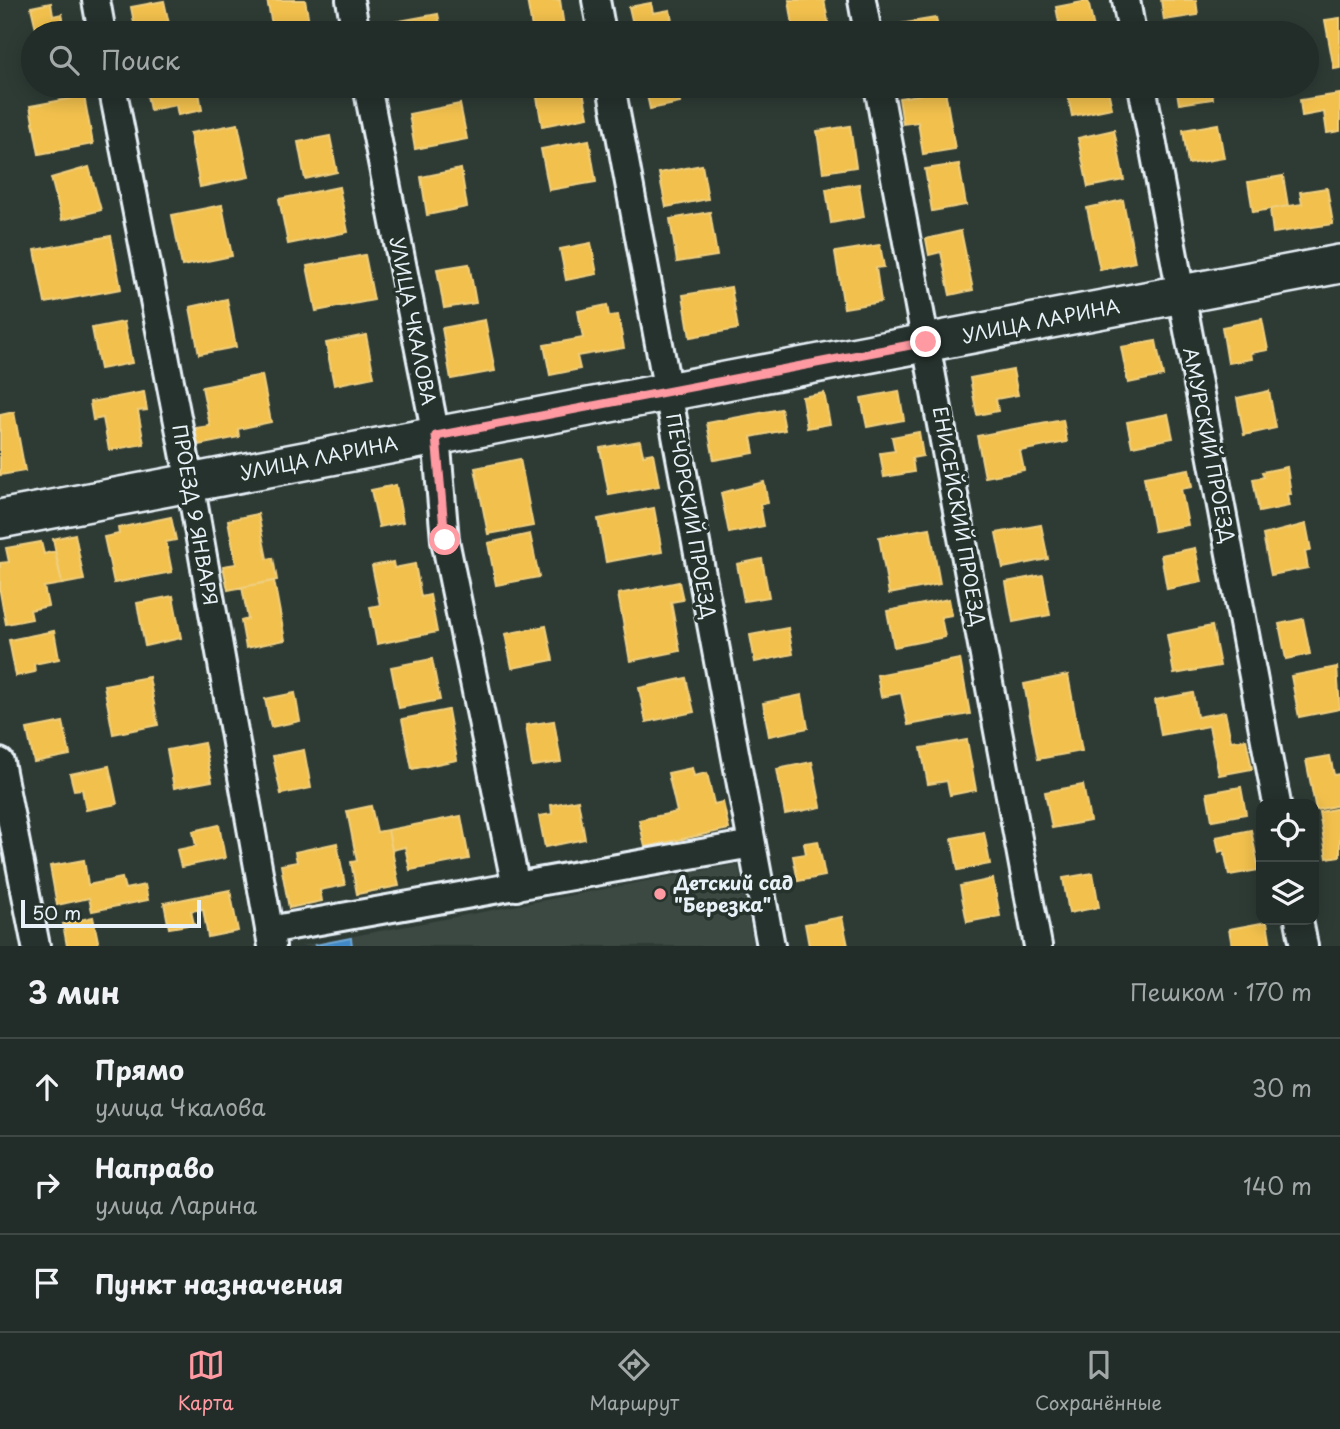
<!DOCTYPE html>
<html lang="ru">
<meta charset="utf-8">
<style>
body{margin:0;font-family:"Playpen Sans",sans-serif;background:#2e3834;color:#f1f3f6}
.controls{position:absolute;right:21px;bottom:21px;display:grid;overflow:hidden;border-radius:14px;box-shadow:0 4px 18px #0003}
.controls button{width:63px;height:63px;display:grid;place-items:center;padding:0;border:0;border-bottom:2px solid #3f4845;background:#222c28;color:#f1f3f6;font:35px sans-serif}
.scale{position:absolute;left:21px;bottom:18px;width:180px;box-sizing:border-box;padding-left:7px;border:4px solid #e8f1f8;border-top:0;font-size:19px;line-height:24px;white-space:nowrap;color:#e8f1f8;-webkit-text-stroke:5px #26332d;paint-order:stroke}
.stop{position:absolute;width:21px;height:21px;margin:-16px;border:5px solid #ff9aa2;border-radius:50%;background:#fff}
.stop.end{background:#ff9aa2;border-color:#fff;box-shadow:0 2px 7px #0008}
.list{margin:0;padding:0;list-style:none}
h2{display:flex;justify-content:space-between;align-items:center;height:91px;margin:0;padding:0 28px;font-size:30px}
h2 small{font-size:23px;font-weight:400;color:#a2a7a8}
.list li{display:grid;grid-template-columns:46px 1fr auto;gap:21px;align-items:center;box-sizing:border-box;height:98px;padding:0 28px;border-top:2px solid #3f4845}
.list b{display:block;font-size:26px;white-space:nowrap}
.list p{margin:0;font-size:23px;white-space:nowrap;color:#a2a7a8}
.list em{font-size:23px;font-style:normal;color:#a2a7a8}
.icon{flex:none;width:38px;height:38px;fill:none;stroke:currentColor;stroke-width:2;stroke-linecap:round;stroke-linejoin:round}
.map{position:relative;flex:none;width:1340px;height:946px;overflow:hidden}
.search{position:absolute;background:#222c28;box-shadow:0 4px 18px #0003;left:21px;right:21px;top:21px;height:77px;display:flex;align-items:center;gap:18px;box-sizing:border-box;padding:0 24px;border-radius:38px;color:#a2a7a8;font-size:26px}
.sheet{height:385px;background:#222c28}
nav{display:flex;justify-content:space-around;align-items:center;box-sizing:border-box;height:98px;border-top:2px solid #3f4845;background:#222c28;font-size:19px;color:#a2a7a8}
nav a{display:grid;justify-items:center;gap:4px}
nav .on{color:#ff9aa2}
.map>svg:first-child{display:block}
</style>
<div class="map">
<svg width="1340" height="946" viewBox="0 0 1340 946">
<rect width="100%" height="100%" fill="#2e3b35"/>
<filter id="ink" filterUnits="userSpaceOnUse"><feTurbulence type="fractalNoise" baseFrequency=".0143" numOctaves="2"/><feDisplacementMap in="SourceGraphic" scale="14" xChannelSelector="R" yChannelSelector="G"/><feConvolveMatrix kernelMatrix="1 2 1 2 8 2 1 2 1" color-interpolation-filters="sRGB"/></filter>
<g filter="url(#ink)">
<path fill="#3b4843" d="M738,864L754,946H300Z"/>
<path fill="#f2c14e" stroke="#efcf81" stroke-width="2" d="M267,0H305L309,22L273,29Z
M527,0H560L564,27L533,33Z
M789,0H824L829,26L794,32Z
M1161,0H1196L1198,15L1164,20Z
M164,1L171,33H136L131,7Z
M1088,1L1095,33H1061L1056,7Z
M51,3L53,16L62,14L66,33H37L31,7Z
M651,3L653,13L670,10L674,33H635L629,7Z
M438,14L442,33H390L388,23Z
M936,18L939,33H901L899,24Z
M1340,18V68L1334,69L1325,20Z
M169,86H198L202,110L178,115L176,105L150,110L146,90Z
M535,86H582L588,117L542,126Z
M645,86H677L680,103L650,109Z
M1066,86H1107L1112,108L1072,116Z
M1176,86H1211L1213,99L1179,104Z
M945,90L955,149L923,154L918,122L903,124L899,98Z
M1340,94V131L1327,133L1324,112L1302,116L1300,100Z
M84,96L93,144L39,154L30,106Z
M460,104L467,139L415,149L409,114Z
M238,124L249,177L200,187L190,133Z
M1218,124L1224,158L1188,164L1183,130Z
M850,126L856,167L823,172L817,131Z
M1114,130L1124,180L1088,187L1078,138Z
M330,136L337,172L305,179L298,142Z
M589,140L596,182L549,190L541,149Z
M959,164L966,205L932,211L925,169Z
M702,165L708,199L666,207L659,173Z
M89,167L101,210L62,220L51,178Z
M461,169L467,207L427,215L421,177Z
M1283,176L1288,206L1253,212L1248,182Z
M859,184L864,217L831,223L826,189Z
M339,187L348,232L288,244L279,199Z
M1327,188L1333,224L1273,233L1270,209L1302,204L1300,192Z
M1123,200L1135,262L1100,270L1087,208Z
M222,205L232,256L182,266L172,215Z
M710,212L717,256L677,262L670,219Z
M961,231L973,290L950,295L941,252L929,255L926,239Z
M111,236L121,289L45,303L35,250Z
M591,243L597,274L566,280L560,249Z
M880,245L884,267L876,268L881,302L844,308L835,252Z
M365,255L374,300L316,311L307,266Z
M469,264L476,303L444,308L437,269Z
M731,287L738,329L690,337L683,295Z
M227,299L236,347L199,354L190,307Z
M607,305L609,316L618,315L624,348L577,356L580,369L550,375L544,345L583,338L578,311Z
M1262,319L1268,350L1251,353L1252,359L1228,363L1222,327Z
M485,320L495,371L451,379L442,328Z
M124,322L132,363L100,369L92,328Z
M366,335L374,377L334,385L326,343Z
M1156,341L1163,376L1128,383L1121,347Z
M1013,370L1018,395L996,399L998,411L977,415L970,378Z
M262,375L271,422L238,429L239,437L198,445L195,428L210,426L202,387Z
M899,391L904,420L867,427L861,398Z
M1269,391L1276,428L1244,435L1237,398Z
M144,392L147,410L138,411L144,444L109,450L103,418L93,420L90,402Z
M824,393L830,424L807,428L802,397Z
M781,409L785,430L751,437L754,453L714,460L707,423Z
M14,412L25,471L0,475V415Z
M1168,414L1173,438L1132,446L1127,422Z
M1063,420L1067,442L1020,451L1024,470L985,477L977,436Z
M919,432L923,456L912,458L914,472L884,477L880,453L895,451L892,437Z
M640,441L643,455L653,453L659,486L609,495L600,448Z
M520,459L533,526L488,534L475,468Z
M1287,467L1291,494H1287L1289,506L1259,512L1253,479L1264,477L1262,472Z
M1189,469L1192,487L1181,489L1188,525L1154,531L1144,477Z
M764,482L768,503L760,504L764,526L729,533L721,493Z
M396,485L403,522L379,527L371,490Z
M654,508L662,552L606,562L598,519Z
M258,514L267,559L273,558L277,580L228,590L223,566L236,564L228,520Z
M171,517L176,540L166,542L172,572L114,583L104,537L119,534L118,528Z
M1306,524L1311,550L1305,552L1308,568L1271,575L1263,535Z
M1041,525L1048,559L1003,568L996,533Z
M930,528L940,584L889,594L879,537Z
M75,534L84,580L62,584L53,539Z
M530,534L539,577L496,585L488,543Z
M41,542L44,554L55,551L62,584L44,587L48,606L30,610L32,619L6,624L0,592V563L9,562L6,548Z
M1195,548L1202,582L1167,589L1161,555Z
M762,559L769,597L744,601L737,564Z
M393,562L394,568L415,564L421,597L430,595L437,632L377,644L370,607L380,605L372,566Z
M1043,575L1050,615L1013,622L1006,582Z
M274,581L285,640L246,648L241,621L248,619L242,587Z
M679,582L683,600L671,602L680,651L630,661L618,594Z
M173,596L181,638L145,646L137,603Z
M949,599L952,615L941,617L945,637L894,647L887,611Z
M1303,619L1310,654L1286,659L1279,624Z
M546,626L553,660L512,668L505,634Z
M1212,626L1220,666L1174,674L1167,635Z
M788,628L793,654L755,662L750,635Z
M54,631L59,659L34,664L35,672L16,676L9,640Z
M432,659L440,700L399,708L391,667Z
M960,659L970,714L908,725L901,693L881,697L877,675Z
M1337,667L1340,709L1299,717L1291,676Z
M1068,675L1082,751L1038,759L1024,684Z
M149,677L158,725L113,734L104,685Z
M686,678L694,712L646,722L639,688Z
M295,693L300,721L271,727L265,699Z
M1193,693L1197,717L1225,712L1231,741L1246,739L1252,769L1219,775L1209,726L1161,735L1155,700Z
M802,695L808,728L769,736L763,703Z
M448,710L457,760L412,769L402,719Z
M554,721L561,762L532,766L526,725Z
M63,722L70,755L34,762L27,729Z
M967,740L976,790L950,795L947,781L928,784L921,748Z
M204,743L212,781L174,788L167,750Z
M304,750L311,788L281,794L273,756Z
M1330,756L1334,775L1340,774V805L1316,810L1306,760Z
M812,762L821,807L785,814L777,769Z
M109,766L117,804L86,810L82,789L74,790L70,774Z
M692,768L694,776L707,773L714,804L723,802L729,829L645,847L639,820L677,812L668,773Z
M1083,785L1090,821L1052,828L1045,792Z
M1241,787L1246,814L1212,820L1207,793Z
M578,800L585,839L545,847L539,816L552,814L551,805Z
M371,806L377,832L388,830L399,886L357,894L351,862L357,861L347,811Z
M1340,808V856L1327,858L1319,812Z
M461,816L469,859L410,870L405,847L392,850L388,830Z
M219,825L225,858L181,867L177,850L196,846L193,831Z
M1251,830L1259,870L1229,875L1224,850L1219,852L1216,837Z
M984,832L990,864L958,870L952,838Z
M818,841L825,876L798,881L793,856L806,854L804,843Z
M337,843L345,885L320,890L322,901L289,908L281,865L297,862L295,852Z
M84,860L88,885L122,878L125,889L145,885L148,900L92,911L89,898L57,905L50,866Z
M1093,873L1099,907L1069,913L1063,878Z
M993,879L1000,916L967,922L960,886Z
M230,890L238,931L208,937L203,909L191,911L194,924L169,928L164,903Z
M93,917L99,946H67L63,924Z
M842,917L848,946H809L805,924Z
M1267,922L1271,946H1232L1229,929Z"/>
<path fill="#3f88c5" stroke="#72a8d4" stroke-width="2" d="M351,938L352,946H316L315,945Z"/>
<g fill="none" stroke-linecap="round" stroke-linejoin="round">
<g stroke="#e8f1f8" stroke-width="32">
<path id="street" d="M96,0L102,33
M350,0L356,33
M596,0L602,33
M862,0L868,33
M1126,0L1132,33
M112,86L190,483L272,946
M367,86L436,436L445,540L516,887
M611,86L771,946
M878,86L1038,946
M1142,86L1277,804
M0,762L36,946
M1299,920L1304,946
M269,930L752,844"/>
</g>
<g stroke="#e8f1f8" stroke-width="42">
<path id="secondary" d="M0,519L1340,264"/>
</g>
<use href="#street" stroke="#26332d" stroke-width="26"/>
<use href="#secondary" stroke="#26332d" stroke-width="37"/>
</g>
</g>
<g fill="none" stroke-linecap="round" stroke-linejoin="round" filter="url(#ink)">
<path stroke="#ff9aa2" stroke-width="9" d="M445,540L436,436L926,342"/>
</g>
<circle fill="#ff9aa2" stroke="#26332d" stroke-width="2.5" cx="660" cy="894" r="7"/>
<g text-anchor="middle" stroke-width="7" stroke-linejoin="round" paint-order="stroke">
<g font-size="19" fill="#e8f1f8" stroke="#26332d">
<text transform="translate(413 321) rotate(79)" y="7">УЛИЦА ЧКАЛОВА</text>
<text transform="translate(1041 321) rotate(-11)" y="7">УЛИЦА ЛАРИНА</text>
<text transform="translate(1209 445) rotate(79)" y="7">АМУРСКИЙ ПРОЕЗД</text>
<text transform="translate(319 458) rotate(-11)" y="7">УЛИЦА ЛАРИНА</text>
<text transform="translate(195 515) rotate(80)" y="7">ПРОЕЗД 9 ЯНВАРЯ</text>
<text transform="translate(691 516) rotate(80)" y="7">ПЕЧОРСКИЙ ПРОЕЗД</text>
<text transform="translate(959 516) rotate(80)" y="7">ЕНИСЕЙСКИЙ ПРОЕЗД</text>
</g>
<g font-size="19" font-weight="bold" fill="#e8f1f8" stroke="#26332d" text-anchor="start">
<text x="674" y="890">Детский сад<tspan x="674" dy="22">"Березка"</tspan></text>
</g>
</g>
</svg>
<div class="controls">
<button><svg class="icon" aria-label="locate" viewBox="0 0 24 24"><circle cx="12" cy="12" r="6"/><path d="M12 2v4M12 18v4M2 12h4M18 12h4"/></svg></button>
<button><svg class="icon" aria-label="layers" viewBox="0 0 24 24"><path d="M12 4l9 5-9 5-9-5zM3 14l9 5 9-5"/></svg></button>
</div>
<div class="scale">50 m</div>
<div class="stop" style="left:445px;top:540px"></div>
<div class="stop end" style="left:926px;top:342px"></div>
<div class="search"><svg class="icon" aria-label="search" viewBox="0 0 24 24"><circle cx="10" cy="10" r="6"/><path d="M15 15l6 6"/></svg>Поиск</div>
</div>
<section class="sheet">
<h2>3 мин<small>Пешком · 170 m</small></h2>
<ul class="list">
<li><svg class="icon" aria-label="ahead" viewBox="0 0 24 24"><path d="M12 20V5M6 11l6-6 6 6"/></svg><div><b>Прямо</b><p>улица Чкалова</p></div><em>30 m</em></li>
<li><svg class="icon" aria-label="right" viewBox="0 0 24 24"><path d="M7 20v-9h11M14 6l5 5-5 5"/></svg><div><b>Направо</b><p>улица Ларина</p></div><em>140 m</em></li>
<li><svg class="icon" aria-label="arrive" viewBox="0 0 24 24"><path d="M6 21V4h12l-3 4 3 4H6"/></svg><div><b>Пункт назначения</b></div></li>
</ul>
</section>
<nav>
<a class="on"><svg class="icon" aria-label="map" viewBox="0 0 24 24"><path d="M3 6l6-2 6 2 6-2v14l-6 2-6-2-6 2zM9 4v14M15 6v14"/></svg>Карта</a>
<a><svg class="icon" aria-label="directions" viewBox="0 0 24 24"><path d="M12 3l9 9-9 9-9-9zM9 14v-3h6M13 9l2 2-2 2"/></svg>Маршрут</a>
<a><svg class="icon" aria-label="saved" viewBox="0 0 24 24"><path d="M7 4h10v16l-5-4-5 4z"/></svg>Сохранённые</a>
</nav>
